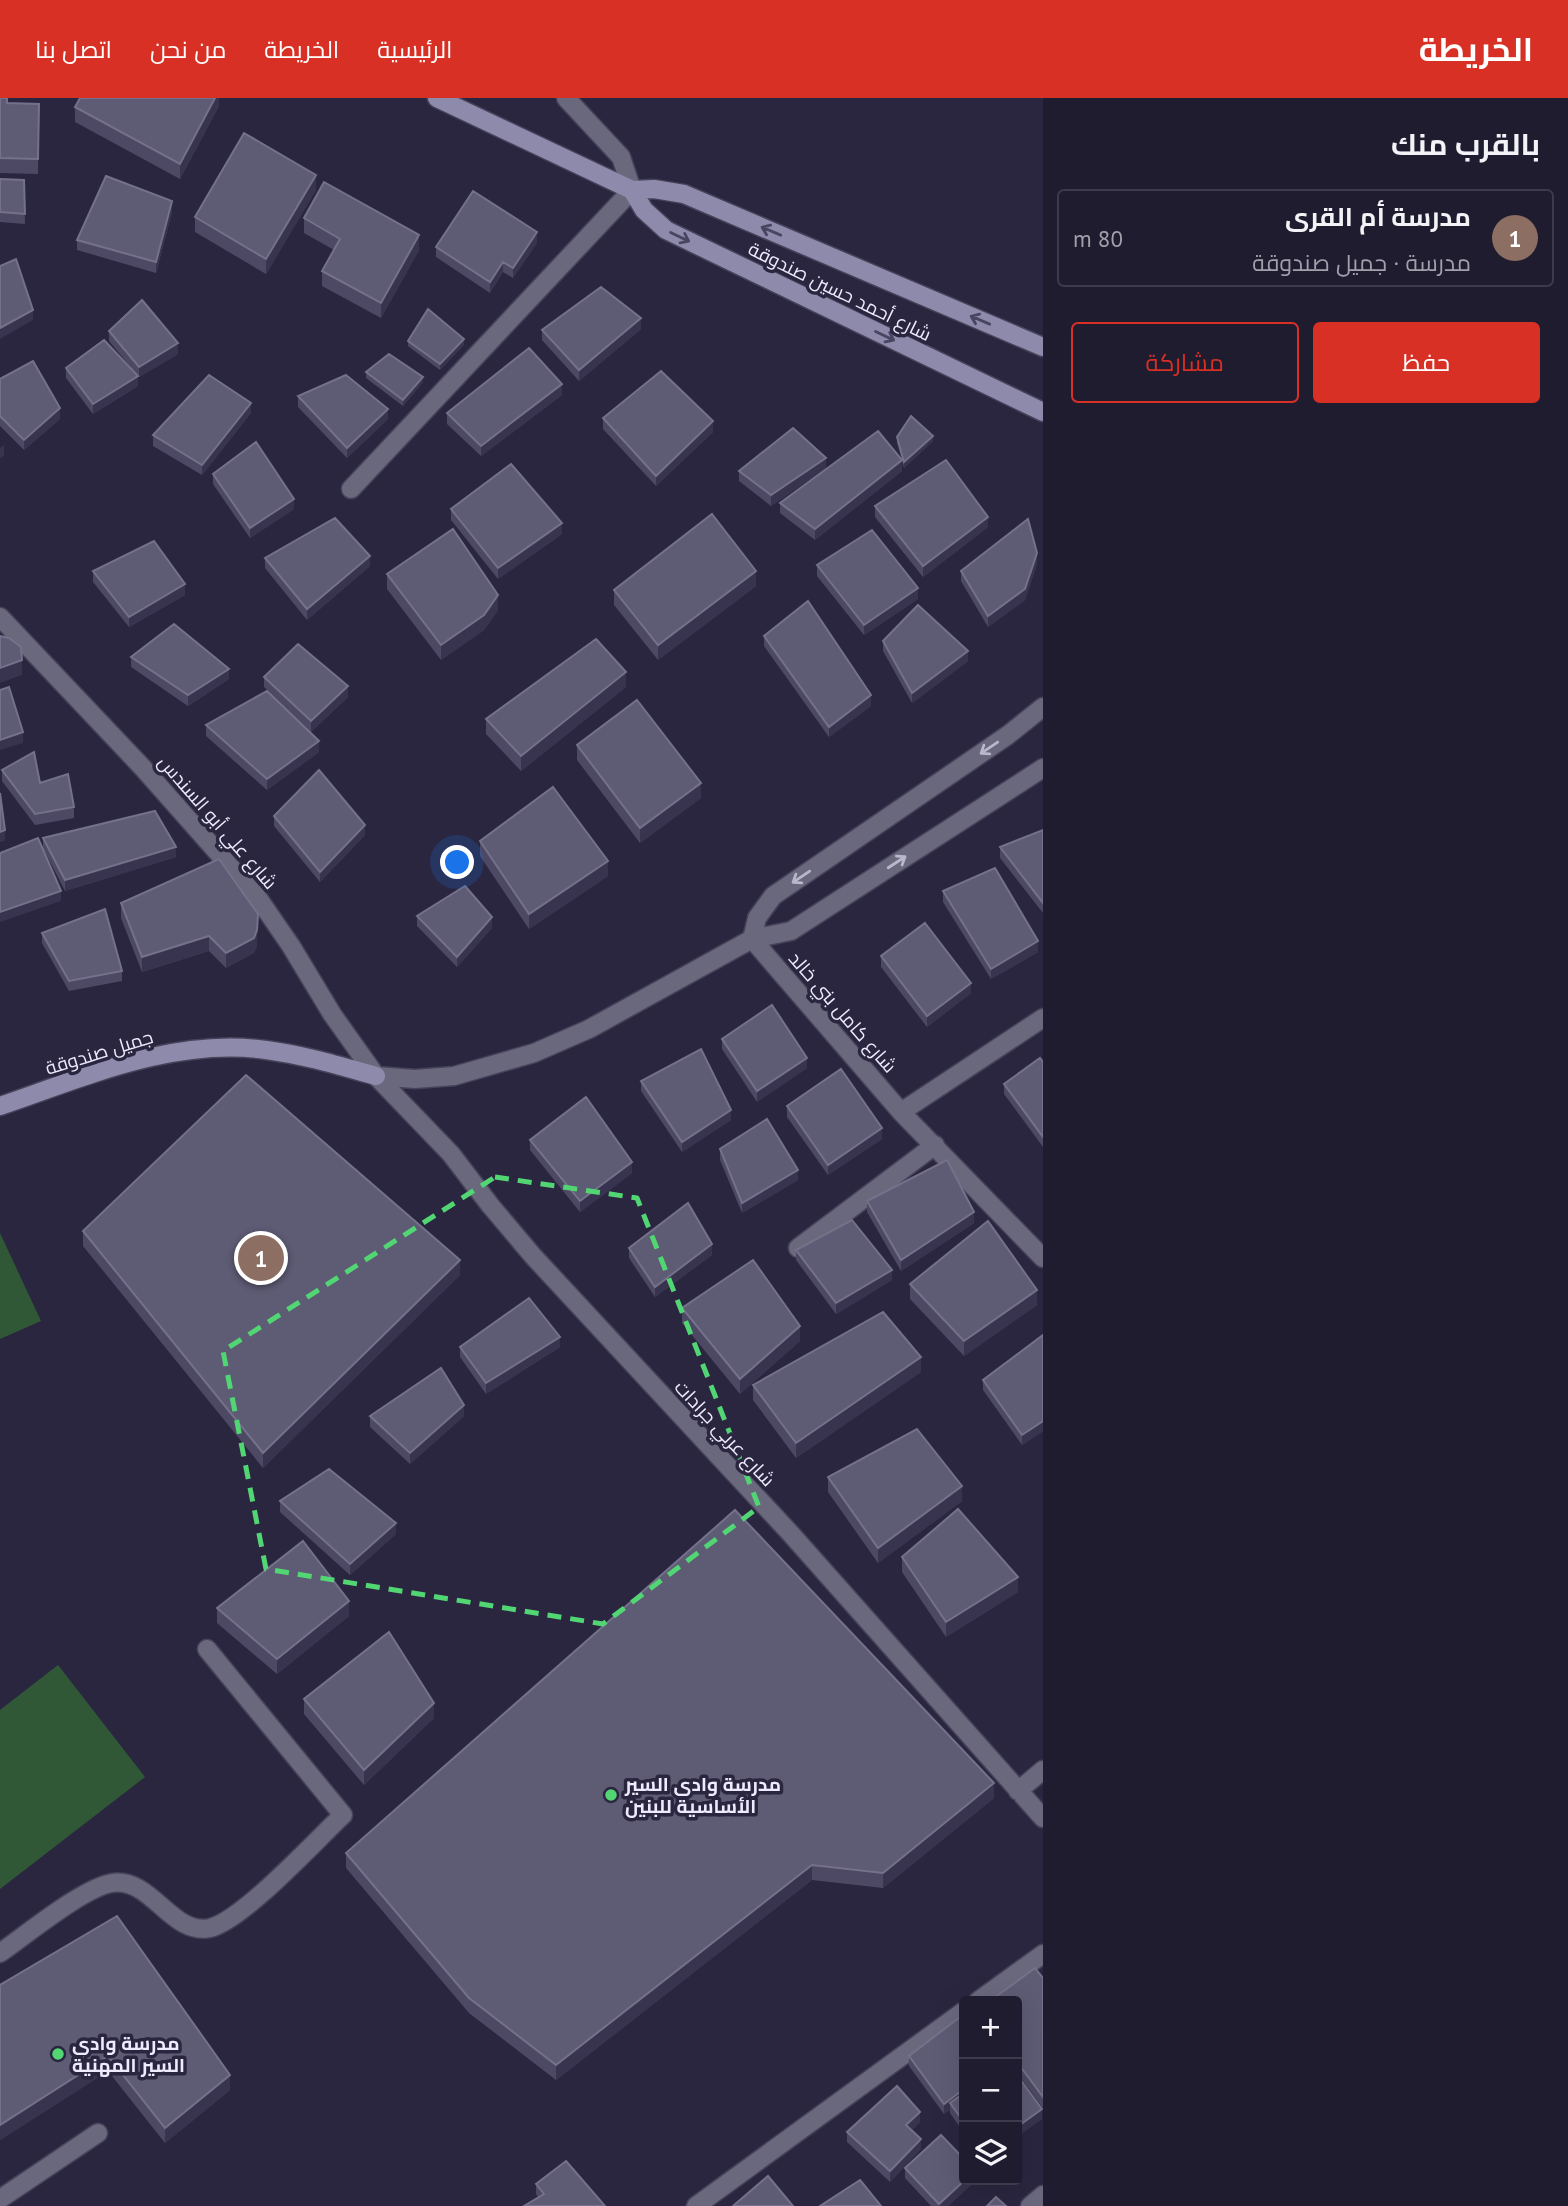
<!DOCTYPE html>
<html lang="ar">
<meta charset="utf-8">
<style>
body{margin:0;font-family:"PT Sans",Cairo,sans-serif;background:#282538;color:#f1f3f6;direction:rtl}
.controls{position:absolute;right:21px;bottom:21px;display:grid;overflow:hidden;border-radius:7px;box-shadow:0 7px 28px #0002}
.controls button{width:63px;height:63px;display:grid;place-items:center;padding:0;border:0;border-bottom:2px solid #3d3a4c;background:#201c30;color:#f1f3f6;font:35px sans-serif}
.you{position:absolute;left:458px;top:765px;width:24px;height:24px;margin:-18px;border:5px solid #fff;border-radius:50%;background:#1a73e8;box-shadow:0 0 0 10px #1a73e833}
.badge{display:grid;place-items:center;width:46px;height:46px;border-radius:50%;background:#d93025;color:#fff;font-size:23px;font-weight:700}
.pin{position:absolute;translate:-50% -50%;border:4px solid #fff;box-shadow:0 2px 7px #0006}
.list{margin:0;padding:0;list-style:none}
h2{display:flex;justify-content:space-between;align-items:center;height:91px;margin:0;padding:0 28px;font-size:30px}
h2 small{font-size:23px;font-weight:400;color:#a2a1ab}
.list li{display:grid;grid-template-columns:46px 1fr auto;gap:21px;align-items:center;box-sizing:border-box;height:98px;margin:0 14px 14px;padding:0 14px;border:2px solid #3d3a4c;border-radius:7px}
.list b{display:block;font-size:26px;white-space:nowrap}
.list p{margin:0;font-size:23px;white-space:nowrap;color:#a2a1ab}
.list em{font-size:23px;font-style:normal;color:#a2a1ab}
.actions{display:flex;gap:14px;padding:21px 28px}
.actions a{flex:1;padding:16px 0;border:2px solid #d93025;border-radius:7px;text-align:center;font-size:24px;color:#d93025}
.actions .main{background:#d93025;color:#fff}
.icon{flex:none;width:38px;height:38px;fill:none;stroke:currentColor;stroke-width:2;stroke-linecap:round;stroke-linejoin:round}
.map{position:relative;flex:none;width:1043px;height:2108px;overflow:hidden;direction:ltr}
header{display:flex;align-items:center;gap:42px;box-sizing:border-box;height:98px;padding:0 35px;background:#d93025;color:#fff}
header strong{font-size:33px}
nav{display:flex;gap:38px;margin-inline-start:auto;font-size:24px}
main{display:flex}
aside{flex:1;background:#201c30}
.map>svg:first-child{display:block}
</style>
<header>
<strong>الخريطة</strong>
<nav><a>الرئيسية</a><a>الخريطة</a><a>من نحن</a><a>اتصل بنا</a></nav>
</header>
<main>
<aside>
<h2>بالقرب منك<small></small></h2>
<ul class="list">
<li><span class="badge" style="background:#8d6e63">1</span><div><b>مدرسة أم القرى</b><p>مدرسة · جميل صندوقة</p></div><em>80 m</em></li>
</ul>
<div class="actions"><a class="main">حفظ</a><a>مشاركة</a></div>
</aside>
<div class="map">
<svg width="1043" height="2108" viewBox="0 0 1043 2108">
<rect width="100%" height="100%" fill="#2b2640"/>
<path fill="#305837" d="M0,1135L41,1223L0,1241Z
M58,1567L145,1679L0,1791V1612Z"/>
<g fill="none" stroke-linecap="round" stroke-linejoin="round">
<g stroke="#46425a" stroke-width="21">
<path id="service" d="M798,1150L935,1047
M0,1855C27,1836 83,1790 112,1785C152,1779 171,1838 210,1830C243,1822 315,1743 343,1717L207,1551
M978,1903L1043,1856
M0,2101L98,2035
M696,2108L964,1913
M1030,2108L1043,2097"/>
</g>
<g stroke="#46425a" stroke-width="21">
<path id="minor" d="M351,391L632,92L621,59L566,0
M0,519L143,670L258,800L291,848L332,916L376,978L451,1056L490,1107L533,1158L791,1436L1043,1720
M752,841L901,1014L1043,1160
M752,841L757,820L773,798L1008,637L1043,609
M376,978L415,981L454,978L534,955L589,931L752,841L791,833L1043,670
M901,1014L1043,920
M1018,1693L1043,1672"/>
</g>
<g stroke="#46425a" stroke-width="21">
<path id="secondary" d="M437,0L632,92L654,91L684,96L1043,249
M632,92L644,112L666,132L1043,314
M0,1008C85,979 175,939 266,952C304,957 340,968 376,978"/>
</g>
<use href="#service" stroke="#6a687d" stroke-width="18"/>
<use href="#minor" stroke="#6a687d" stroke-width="18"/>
<use href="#secondary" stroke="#8e8aab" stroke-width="18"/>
</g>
<path fill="#4d4964" d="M0,0L8,5L39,6L38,76L0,75Z
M219,0V8L180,81L75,24V9Z
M0,81L24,82L25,126L0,124Z
M316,92L266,176L195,134V119Z
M172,114L156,175L77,152V142Z
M304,120L419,152L381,220L322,188V173L334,152L304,135Z
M537,145L513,180L503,174L490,195L436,159V149Z
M641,231L579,283L542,242V232Z
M109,233L178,256L139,279L109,243Z
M408,243L464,247L440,272L408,248Z
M66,270L138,288L93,316L66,280Z
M366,274L423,284L403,308L366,280Z
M0,281L60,321L24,352L0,328Z
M562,297L481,358L447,326V315Z
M298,298L388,321L347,360L298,309Z
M251,315L202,377L153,348V337Z
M603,320L713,334L656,388L603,331Z
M897,339L933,343L904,370L902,362V373L815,442L780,415V405L902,362L897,345Z
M826,370L771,408L739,383V373Z
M213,376L294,411L250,440L213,386Z
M875,408L988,429L923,479L875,419Z
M451,411L562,436L498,481L451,422Z
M265,460L370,468L307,522L265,470Z
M1037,466L1025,502L988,529L961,483V473Z
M817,467L918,501L864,537L817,478Z
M93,473L185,497L129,529L93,484Z
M387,476L498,512L484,532L441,562L387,491Z
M756,488L658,562L614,507V492Z
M764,538L871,608L829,639L764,548Z
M883,543L968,563L912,605L883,553Z
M131,559L229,581L188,608L131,569Z
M264,579L348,599L311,634L264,589Z
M626,589L521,673L486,636V621Z
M206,627L319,654L267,692L206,638Z
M577,647L701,700L640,745L577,662Z
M2,672L40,685L74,709V720L35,727L2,683Z
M274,718L365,737L320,784L274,728Z
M1043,732V815L1000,760V749Z
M43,740L176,759L65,793L43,750Z
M480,743L608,778L529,831L480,758Z
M943,793L1038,854L991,881L943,804Z
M121,805L257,847L254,855L226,870L209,853L142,874L121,820Z
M417,818L492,830L457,869L417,828Z
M42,835L122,873V883L69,893L42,845Z
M881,858L971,895L927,929L881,869Z
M722,941L807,970L757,1004L722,951Z
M1043,964V1049L1004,996V986Z
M641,983L731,1022L682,1054L641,993Z
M787,1008L882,1041L828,1077L787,1019Z
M530,1042L632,1075L580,1114L530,1052Z
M720,1051L798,1082L742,1115L720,1062Z
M867,1103L974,1125L901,1173L867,1114Z
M83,1133L460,1177L263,1370L83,1148Z
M629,1150L712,1157L655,1199L629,1160Z
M796,1152L892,1182L836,1216L796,1162Z
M910,1186L1037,1207L964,1258L910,1201Z
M682,1210L800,1243L740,1296L682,1225Z
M1043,1237V1333L1022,1347L983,1292V1282Z
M460,1249H560L486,1296L460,1259Z
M921,1274L796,1360L753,1302V1287Z
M370,1318H464L410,1366L370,1329Z
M828,1379L962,1403L878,1465L828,1394Z
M280,1403L396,1436L350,1477L280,1414Z
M902,1459L1018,1494L946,1539L902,1474Z
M217,1510L349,1518L277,1576L217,1525Z
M304,1601L434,1620L364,1687L304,1616Z
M994,1700L883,1790L812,1782L556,1982L469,1915L346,1770V1755Z
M1043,1880V2010L1017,1975V1903Z
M0,1887L230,1992L165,2045L108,1973L0,2042Z
M964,1916V2035L950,2015V2012L944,2016L909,1968V1958Z
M920,2024L912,2032L921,2051L890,2084L847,2044V2034Z
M905,2070L975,2082V2083L948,2108H931L905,2080Z
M536,2086L605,2108L538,2099L536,2096Z"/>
<path fill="#38344f" d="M215,0H219V8L180,81V66Z
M316,77V92L266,176V161Z
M172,103V114L156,175V164Z
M537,134V145L513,180V170Z
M419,137V152L381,220V205Z
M503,164V174L490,195V184Z
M33,212V222L0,241V230Z
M641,220V231L579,283V272Z
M464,241V247L440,272V266Z
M178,245V256L139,279V269Z
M138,278V288L93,316V306Z
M423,279V284L403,308V302Z
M562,286V297L481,358V348Z
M251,305V315L202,377V367Z
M60,310V321L24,352V342Z
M388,311V321L347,360V350Z
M713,323V334L656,388V378Z
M933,338V343L904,370V364Z
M4,347V358L0,360V350Z
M826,360V370L771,408V397Z
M902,362V373L815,442V431Z
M294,401V411L250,440V430Z
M988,419V429L923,479V468Z
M562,425V436L498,481V470Z
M1037,455V466L1025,502L988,529V518Z
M370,458V468L307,522V511Z
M756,473V488L658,562V547Z
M185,486V497L129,529V519Z
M918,490V501L864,537V527Z
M498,497V512L484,532L441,562V547Z
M968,553V563L912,605V595Z
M22,562V577L0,585V570Z
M229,571V581L188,608V597Z
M626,574V589L521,673V658Z
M348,588V599L311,634V623Z
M871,597V608L829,639V629Z
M23,634V645L0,652V642Z
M319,643V654L267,692V681Z
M701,685V700L640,745V730Z
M365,727V737L320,784V774Z
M5,732V743L0,744V734Z
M176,749V759L65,793V782Z
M608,763V778L529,831V816Z
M61,793V803L0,824V814Z
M258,816L257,847L254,855L226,870V855Z
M492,819V830L457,869V859Z
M209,838V853L142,874V859Z
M1038,843V854L991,881V871Z
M971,885V895L927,929V918Z
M807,960V970L757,1004V993Z
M731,1012V1022L682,1054V1044Z
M882,1030V1041L828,1077V1067Z
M632,1064V1075L580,1114V1103Z
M798,1072V1082L742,1115V1105Z
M974,1114V1125L901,1173V1162Z
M712,1146V1157L655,1199V1189Z
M460,1162V1177L263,1370V1355Z
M892,1172V1182L836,1216V1205Z
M1037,1192V1207L964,1258V1243Z
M800,1228V1243L740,1296V1281Z
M560,1239V1249L486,1296V1285Z
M921,1259V1274L796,1360V1345Z
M464,1307V1318L410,1366V1355Z
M1043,1323V1333L1022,1347V1337Z
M962,1388V1403L878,1465V1450Z
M396,1425V1436L350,1477V1466Z
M1018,1479V1494L946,1539V1524Z
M349,1503V1518L277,1576V1561Z
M434,1605V1620L364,1687V1672Z
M994,1685V1700L883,1790V1775Z
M812,1767V1782L556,1982V1967Z
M108,1958V1973L0,2042V2027Z
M230,1977V1992L165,2045V2030Z
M964,1991V2001L950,2005V2012L944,2016V2006Z
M1042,2011V2021L1017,2039V2029Z
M920,2014V2024L906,2038V2027Z
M921,2041V2051L890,2084V2073Z
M965,2082H975V2083L948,2108H939V2106Z"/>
<path fill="#5e5b75" stroke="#75718a" stroke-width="2" d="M0,0H7V5L39,6L38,61L0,60Z
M80,0H215L180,66L75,9Z
M244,35L316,77L266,161L195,119Z
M106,78L172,103L156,164L77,142Z
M0,81L24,82L25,116L0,114Z
M324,84L419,137L381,205L322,173L340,141L304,120Z
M473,93L537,134L513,170L503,164L490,184L436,149Z
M16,161L33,212L0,230V168Z
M601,189L641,220L579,272L542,232Z
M142,202L178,245L139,269L109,233Z
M428,211L464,241L440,266L408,243Z
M104,242L138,278L93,306L66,270Z
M529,250L562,286L481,348L447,315Z
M389,256L423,279L403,302L366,274Z
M33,263L60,310L24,342L0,318V281Z
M661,273L713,323L656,378L603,320Z
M209,277L251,305L202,367L153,337Z
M346,277L388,311L347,350L298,298Z
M911,318L933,338L904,364L897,339Z
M793,330L826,360L771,397L739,373Z
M878,333L902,362L815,431L780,405Z
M256,344L294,401L250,430L213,376Z
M946,362L988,419L923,468L875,408Z
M511,366L562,425L498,470L451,411Z
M712,416L756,473L658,547L614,492Z
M335,420L370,458L307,511L265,460Z
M1028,421L1037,455L1025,491L988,518L961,473Z
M453,431L498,497L484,517L441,547L387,476Z
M872,432L918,490L864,527L817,467Z
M154,443L185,486L129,519L93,473Z
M808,503L871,597L829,629L764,538Z
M918,507L968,553L912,595L883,543Z
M174,526L229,571L188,597L131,559Z
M0,538L9,540L21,549L22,562L0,570Z
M596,541L626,574L521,658L486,621Z
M298,546L348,588L311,623L264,579Z
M9,589L23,634L0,642V592Z
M267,593L319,643L267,681L206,627Z
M637,602L701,685L640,730L577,647Z
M34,654L40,685L68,676L74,709L35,716L2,672Z
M319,672L365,727L320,774L274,718Z
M553,689L608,763L529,816L480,743Z
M0,695L5,732L0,734Z
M155,713L176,749L65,782L43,740Z
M1043,732V805L1000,749Z
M38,740L61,793L0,814V755Z
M219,761L258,816L257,832L254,840L226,855L209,838L142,859L121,805Z
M995,770L1038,843L991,871L943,793Z
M465,788L492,819L457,859L417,818Z
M105,811L122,873L69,883L42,835Z
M925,825L971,885L927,918L881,858Z
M772,907L807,960L757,993L722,941Z
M701,951L731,1012L682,1044L641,983Z
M1040,960L1043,964V1039L1004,986Z
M841,971L882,1030L828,1067L787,1008Z
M246,977L460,1162L263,1355L83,1133Z
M586,999L632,1064L580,1103L530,1042Z
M767,1021L798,1072L742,1105L720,1051Z
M947,1062L974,1114L901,1162L867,1103Z
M688,1105L712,1146L655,1189L629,1150Z
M852,1122L892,1172L836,1205L796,1152Z
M988,1123L1037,1192L964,1243L910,1186Z
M753,1162L800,1228L740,1281L682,1210Z
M529,1200L560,1239L486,1285L460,1249Z
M883,1214L921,1259L796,1345L753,1287Z
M1043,1237V1323L1022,1337L983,1282Z
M441,1270L464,1307L410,1355L370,1318Z
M917,1331L962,1388L878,1450L828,1379Z
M329,1371L396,1425L350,1466L280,1403Z
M958,1411L1018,1479L946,1524L902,1459Z
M735,1412L994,1685L883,1775L812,1767L556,1967L469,1900L346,1755Z
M303,1443L349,1503L277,1561L217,1510Z
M389,1534L434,1605L364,1672L304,1601Z
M117,1818L230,1977L165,2030L108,1958L0,2027V1887Z
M1035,1870L1043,1880V1999L1017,1964V1903H990Z
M964,1916V1991L944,2006L909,1958Z
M1017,1977L1042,2011L1017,2029Z
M897,1988L920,2014L906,2027L921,2041L890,2073L847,2034Z
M964,1995V2024L950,2005Z
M941,2037L964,2061L965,2082L939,2106L905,2070Z
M566,2063L605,2108H524L544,2096L536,2086Z
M768,2078L793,2108H733Z
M860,2082L881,2108H820Z
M996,2099L1006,2108H987Z"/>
<defs><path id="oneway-shaft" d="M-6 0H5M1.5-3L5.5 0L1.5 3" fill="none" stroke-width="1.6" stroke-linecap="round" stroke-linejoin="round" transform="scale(1.75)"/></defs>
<g stroke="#494460">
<use href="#oneway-shaft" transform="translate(771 133) rotate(-157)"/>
<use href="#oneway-shaft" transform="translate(680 139) rotate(26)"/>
<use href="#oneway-shaft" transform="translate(980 222) rotate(-157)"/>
<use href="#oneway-shaft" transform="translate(885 238) rotate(26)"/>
</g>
<g stroke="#b9b7ca">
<use href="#oneway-shaft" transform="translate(989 650) rotate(146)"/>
<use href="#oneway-shaft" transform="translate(897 764) rotate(-33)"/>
<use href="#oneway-shaft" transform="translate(801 779) rotate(146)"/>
</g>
<path fill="none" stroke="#52d673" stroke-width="5" stroke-dasharray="14 9" stroke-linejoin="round" d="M495,1079L637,1100L759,1409L603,1526L266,1471L223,1253Z"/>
<g fill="#52d673" stroke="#2b2640" stroke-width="2.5">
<circle cx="611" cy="1697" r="7"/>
<circle cx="58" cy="1956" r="7"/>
</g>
<g text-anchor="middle" stroke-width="7" stroke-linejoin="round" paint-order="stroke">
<g font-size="19" fill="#edebfd" stroke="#2b2640">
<text transform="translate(840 193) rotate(26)" y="7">شارع أحمد حسين صندوقة</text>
<text transform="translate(218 724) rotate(49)" y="7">شارع علي أبو السندس</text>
<text transform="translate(843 914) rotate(49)" y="7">شارع كامل بني خالد</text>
<text transform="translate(99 954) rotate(-17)" y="7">جميل صندوقة</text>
<text transform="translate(725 1335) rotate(47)" y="7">شارع عربي جرادات</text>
</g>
<g font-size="19" font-weight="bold" fill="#edebfd" stroke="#2b2640" text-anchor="start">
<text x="625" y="1693">مدرسة وادي السير<tspan x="625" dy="22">الأساسية للبنين</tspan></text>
<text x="72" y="1952">مدرسة وادي<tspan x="72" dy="22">السير المهنية</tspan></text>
</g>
</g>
</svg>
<div class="controls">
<button>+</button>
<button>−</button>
<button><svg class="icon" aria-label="layers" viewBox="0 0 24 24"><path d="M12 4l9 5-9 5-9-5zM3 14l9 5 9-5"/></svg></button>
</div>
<div class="you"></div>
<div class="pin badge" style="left:261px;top:1160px;background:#8d6e63">1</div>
</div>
</main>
